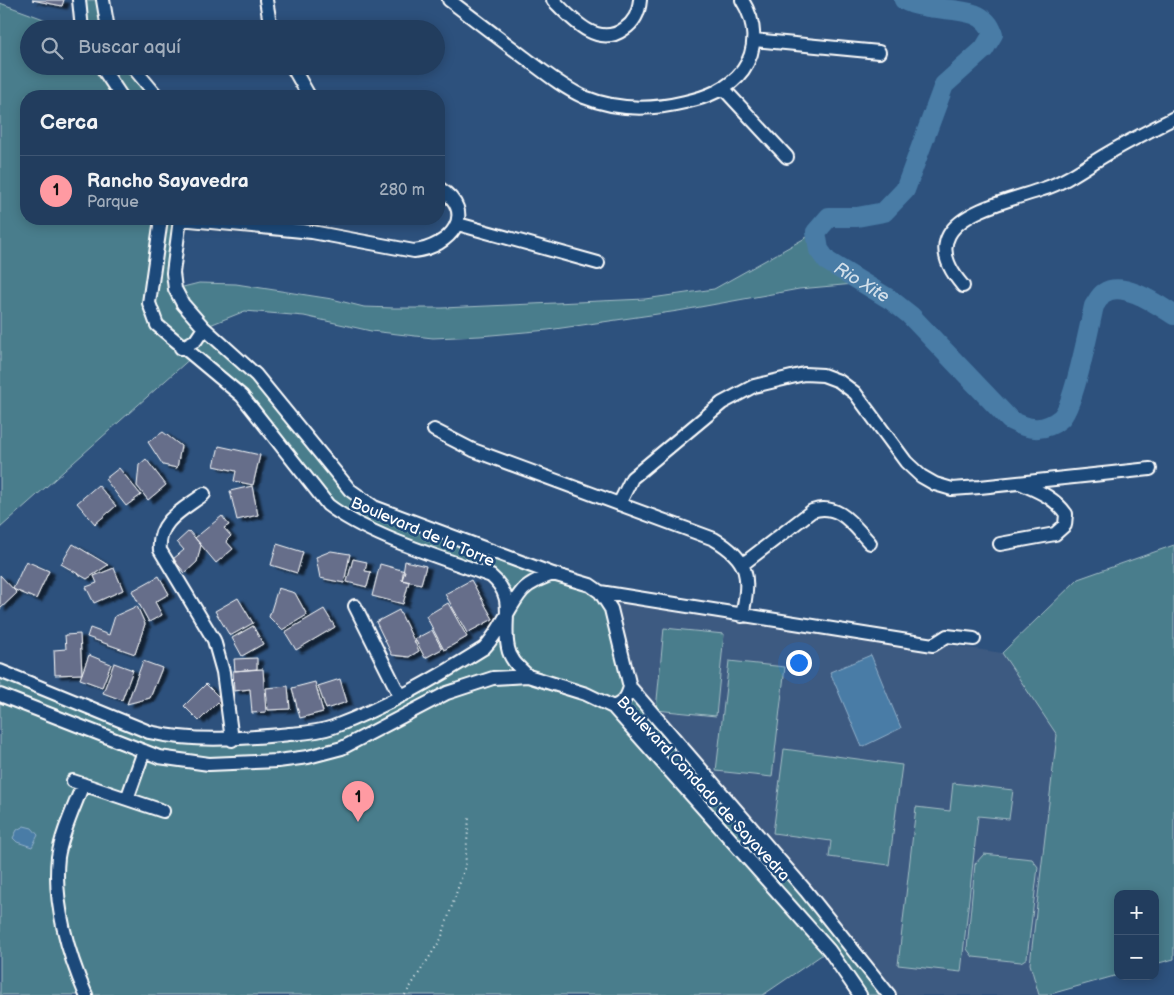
<!DOCTYPE html>
<html lang="es">
<meta charset="utf-8">
<style>
body{margin:0;font-family:"Balsamiq Sans",sans-serif;background:#2e4867;color:#f1f3f6}
.controls{position:absolute;right:15px;bottom:15px;display:grid;overflow:hidden;border-radius:10px;box-shadow:0 2px 12px #0003}
.controls button{width:45px;height:45px;display:grid;place-items:center;padding:0;border:0;border-bottom:1px solid #3f5673;background:#223d5e;color:#f1f3f6;font:25px sans-serif}
.you{position:absolute;left:798px;top:662px;width:18px;height:18px;margin:-12px;border:4px solid #fff;border-radius:50%;background:#1a73e8;box-shadow:0 0 0 8px #1a73e833}
.badge{display:grid;place-items:center;width:32px;height:32px;border-radius:50%;background:#ff9aa2;color:#111;font-size:16px;font-weight:700}
.pin{position:absolute;translate:-50% -41px;filter:drop-shadow(0 1px 2px #0008)}
.pin::after{content:'';position:absolute;top:26px;width:18px;height:15px;background:inherit;clip-path:polygon(0 0,100% 0,50% 100%)}
.list{margin:0;padding:0;list-style:none}
h2{display:flex;justify-content:space-between;align-items:center;height:65px;margin:0;padding:0 20px;font-size:21px}
h2 small{font-size:16px;font-weight:400;color:#a2aebc}
.list li{display:grid;grid-template-columns:32px 1fr auto;gap:15px;align-items:center;box-sizing:border-box;height:70px;padding:0 20px;border-top:1px solid #3f5673}
.list b{display:block;font-size:19px;white-space:nowrap}
.list p{margin:0;font-size:16px;white-space:nowrap;color:#a2aebc}
.list em{font-size:16px;font-style:normal;color:#a2aebc}
.icon{flex:none;width:28px;height:28px;fill:none;stroke:currentColor;stroke-width:2;stroke-linecap:round;stroke-linejoin:round}
.map{position:relative;flex:none;width:1174px;height:995px;overflow:hidden}
.search{position:absolute;background:#223d5e;box-shadow:0 2px 12px #0003;left:20px;top:20px;width:425px;height:55px;display:flex;align-items:center;gap:12px;box-sizing:border-box;padding:0 18px;border-radius:28px;color:#a2aebc;font-size:19px}
.panel{position:absolute;background:#223d5e;box-shadow:0 2px 12px #0003;left:20px;top:90px;width:425px;height:135px;border-radius:20px}
.map>svg:first-child{display:block}
</style>
<div class="map">
<svg width="1174" height="995" viewBox="0 0 1174 995">
<defs>
<filter id="shadow"><feDropShadow dx="5.5" dy="3" stdDeviation="1" flood-color="#0009"/></filter>
</defs>
<rect width="100%" height="100%" fill="#2d517d"/>
<filter id="ink" filterUnits="userSpaceOnUse"><feTurbulence type="fractalNoise" baseFrequency=".02" numOctaves="2"/><feDisplacementMap in="SourceGraphic" scale="10" xChannelSelector="R" yChannelSelector="G"/><feConvolveMatrix kernelMatrix="1 2 1 2 8 2 1 2 1" color-interpolation-filters="sRGB"/></filter>
<g filter="url(#ink)">
<path fill="#3e5a81" d="M600,593L1002,653L1057,735L1131,751L1030,963L1039,995H889L630,687Z"/>
<path fill="#497d8c" stroke="#a4bec6" d="M79,0H103L108,29H82Z
M0,3L71,29H29V66H132L157,96H26V219H180L175,289L199,283L236,284L332,299L364,307L394,308H442L645,299L714,289L816,232C821,266 838,267 865,283L799,289L678,311L548,330L480,336L433,338L371,331L304,316L245,311L205,327L256,375L333,470L374,507L577,581L606,601L630,687L889,995H860L829,950L763,995H0V671L174,737L331,728L484,648L508,617L503,585L344,517L242,396L193,356L0,528Z
M1174,545V959L1155,964V894H1118V975L1047,995H1039L1030,964L1057,735L1002,653L1078,579Z
M664,628L724,634L716,716L656,710Z
M729,661L785,667L772,777L716,771Z
M784,749L902,765L889,865L829,857L831,841L773,833Z
M953,783L1013,790L1009,819L978,816L961,972L898,965L916,807L950,811Z
M984,854L1032,859L1038,867L1027,958L1021,962L973,957L967,949L975,864Z"/>
<path fill="#487ca6" stroke="#91b0ca" d="M871,655L901,728L862,747L830,672Z
M24,826L32,828L38,835L32,847L17,842L13,838L17,830Z"/>
<g fill="none" stroke-linecap="round" stroke-linejoin="round">
<path stroke="#487ca6" stroke-width="20" id="s1" d="M904,0C935,16 983,0 993,34L984,49L944,85L905,190L884,212L857,217H829L816,232L819,250L827,261L891,300L910,315L1010,420C1027,429 1043,433 1060,419C1074,408 1089,327 1094,306C1097,302 1100,295 1104,293C1123,280 1158,305 1174,315"/>
</g>
<path fill="#666e8a" stroke="#fff" filter="url(#shadow)" d="M32,0H64L62,6Z
M163,432L181,446L177,468L163,465L148,442Z
M219,446L260,455L253,485L234,481L236,471L214,466Z
M146,459L166,485L148,500L137,486L139,465Z
M119,468L141,495L126,506L105,479Z
M98,485L116,506L95,524L77,503Z
M252,486L258,515L237,520L230,491Z
M222,516L229,525L224,528L231,536L226,541L233,549L216,563L195,538Z
M189,531L201,545L197,562L185,573L173,559L184,550L177,542Z
M73,544L108,565L87,579L61,564Z
M277,544L303,552L297,573L271,565Z
M331,551L350,554L344,583L320,578L316,557Z
M353,559L367,562L365,571L371,572L367,587L347,582Z
M26,561L49,571L36,599L13,589Z
M405,561L426,566L421,584L402,580Z
M380,564L405,571L402,580L409,582L403,604L372,596Z
M114,568L123,590L94,603L86,587L97,583L94,576Z
M0,575L17,593L0,609Z
M159,576L169,594L155,602L162,615L149,622L132,591Z
M471,580L493,619L467,633L445,594Z
M278,588L295,593L307,615L282,630L269,617Z
M238,598L253,623L230,636L215,611Z
M448,603L467,637L444,650L426,616Z
M137,606L145,624L135,654L87,637L90,628L109,635L115,616Z
M324,609L335,627L296,650L285,632Z
M399,610L419,651L409,657L392,655L376,622Z
M253,626L263,644L242,656L232,638Z
M432,630L442,649L425,658L415,639Z
M80,634L82,674L55,675L54,650L66,649L65,635Z
M89,655L111,664L102,687L80,679Z
M257,658V669L235,671L234,659Z
M143,661L162,668L150,698L127,704Z
M114,663L133,670L122,700L103,693Z
M263,669L266,712L252,713L250,689L234,691L233,671Z
M340,679L347,702L326,709L318,686Z
M315,682L323,712L300,718L292,688Z
M206,684L221,699L199,721L184,706Z
M288,686L290,709L268,710L266,688Z"/>
<g fill="none" stroke-linecap="round" stroke-linejoin="round">
<g stroke="#fff" stroke-width="16">
<path id="minor" d="M79,0L82,29
M103,0L108,29
M266,0L271,29
M449,0C474,19 499,38 524,57C543,71 562,87 584,97C616,110 652,110 685,102C707,97 729,89 743,70C758,49 756,22 742,0
M553,0C571,18 597,49 624,29C635,22 639,12 640,0
M754,40L879,52
M101,66L121,96
M132,66L157,96
M292,66L309,96
M723,88L787,157
M439,188C479,213 450,247 414,251L312,232L180,219L173,273L175,289L183,304L204,328L256,375L350,490L374,507L553,574L590,585L600,592L611,609L630,687L806,891L889,995
M161,219L149,303L157,325L242,396L328,505C370,537 441,557 491,576C517,598 502,620 508,648C510,660 520,668 528,676
M458,224L598,263
M963,286C951,272 939,253 949,235C963,209 1018,198 1043,189C1066,182 1086,166 1107,154C1129,141 1151,130 1174,118
M181,348L196,340L204,328
M434,430L473,450L714,539C750,560 750,577 742,616
M204,494C183,510 157,521 160,550L214,640L223,672L232,740
M619,504L632,478L722,403L754,386L804,374L823,375L839,381L855,393L906,462L921,476L935,484L952,489L980,487L1150,469
M1000,544L1055,534L1065,525L1066,514C1055,498 1040,492 1022,484
M743,564L812,511C839,502 853,525 870,543
M600,592L933,645L947,636L974,639
M355,606L400,696
M0,671L149,732C193,742 235,739 280,735C298,733 316,733 333,727C386,707 436,678 484,648C501,631 508,607 523,590C531,582 542,578 553,574
M0,695L159,757L209,764L278,761L308,757L342,748L447,693L493,678L528,676L586,694L613,707L829,950L860,995
M613,707C623,703 627,698 630,687
M73,781L163,811
M83,784C74,808 62,832 58,857C53,902 68,954 86,995
M127,799L144,751"/>
</g>
<path stroke="#fff" stroke-width="2" stroke-dasharray="1 4" stroke-linecap="butt" d="M405,995L441,939L465,867L469,818"/>
<use href="#minor" stroke="#1f4a7a" stroke-width="12"/>
</g>
</g>
<g text-anchor="middle" stroke-width="5" stroke-linejoin="round" paint-order="stroke">
<g font-size="16" fill="#fff" stroke="#1f4a7a">
<text transform="translate(423 531) rotate(23)" y="6">Boulevard de la Torre</text>
<text transform="translate(704 788) rotate(47)" y="6">Boulevard Condado de Sayavedra</text>
</g>
<g font-size="18" font-style="italic" fill="#d1dee9" stroke="#1f4a7a">
<text dy="6" stroke="none"><textPath href="#s1" startOffset="462">Rio Xite</textPath></text>
</g>
</g>
</svg>
<div class="controls">
<button>+</button>
<button>−</button>
</div>
<div class="you"></div>
<div class="pin badge" style="left:358px;top:822px">1</div>
<div class="search"><svg class="icon" aria-label="search" viewBox="0 0 24 24"><circle cx="10" cy="10" r="6"/><path d="M15 15l6 6"/></svg>Buscar aquí</div>
<section class="panel">
<h2>Cerca<small></small></h2>
<ul class="list">
<li><span class="badge">1</span><div><b>Rancho Sayavedra</b><p>Parque</p></div><em>280 m</em></li>
</ul>
</section>
</div>
